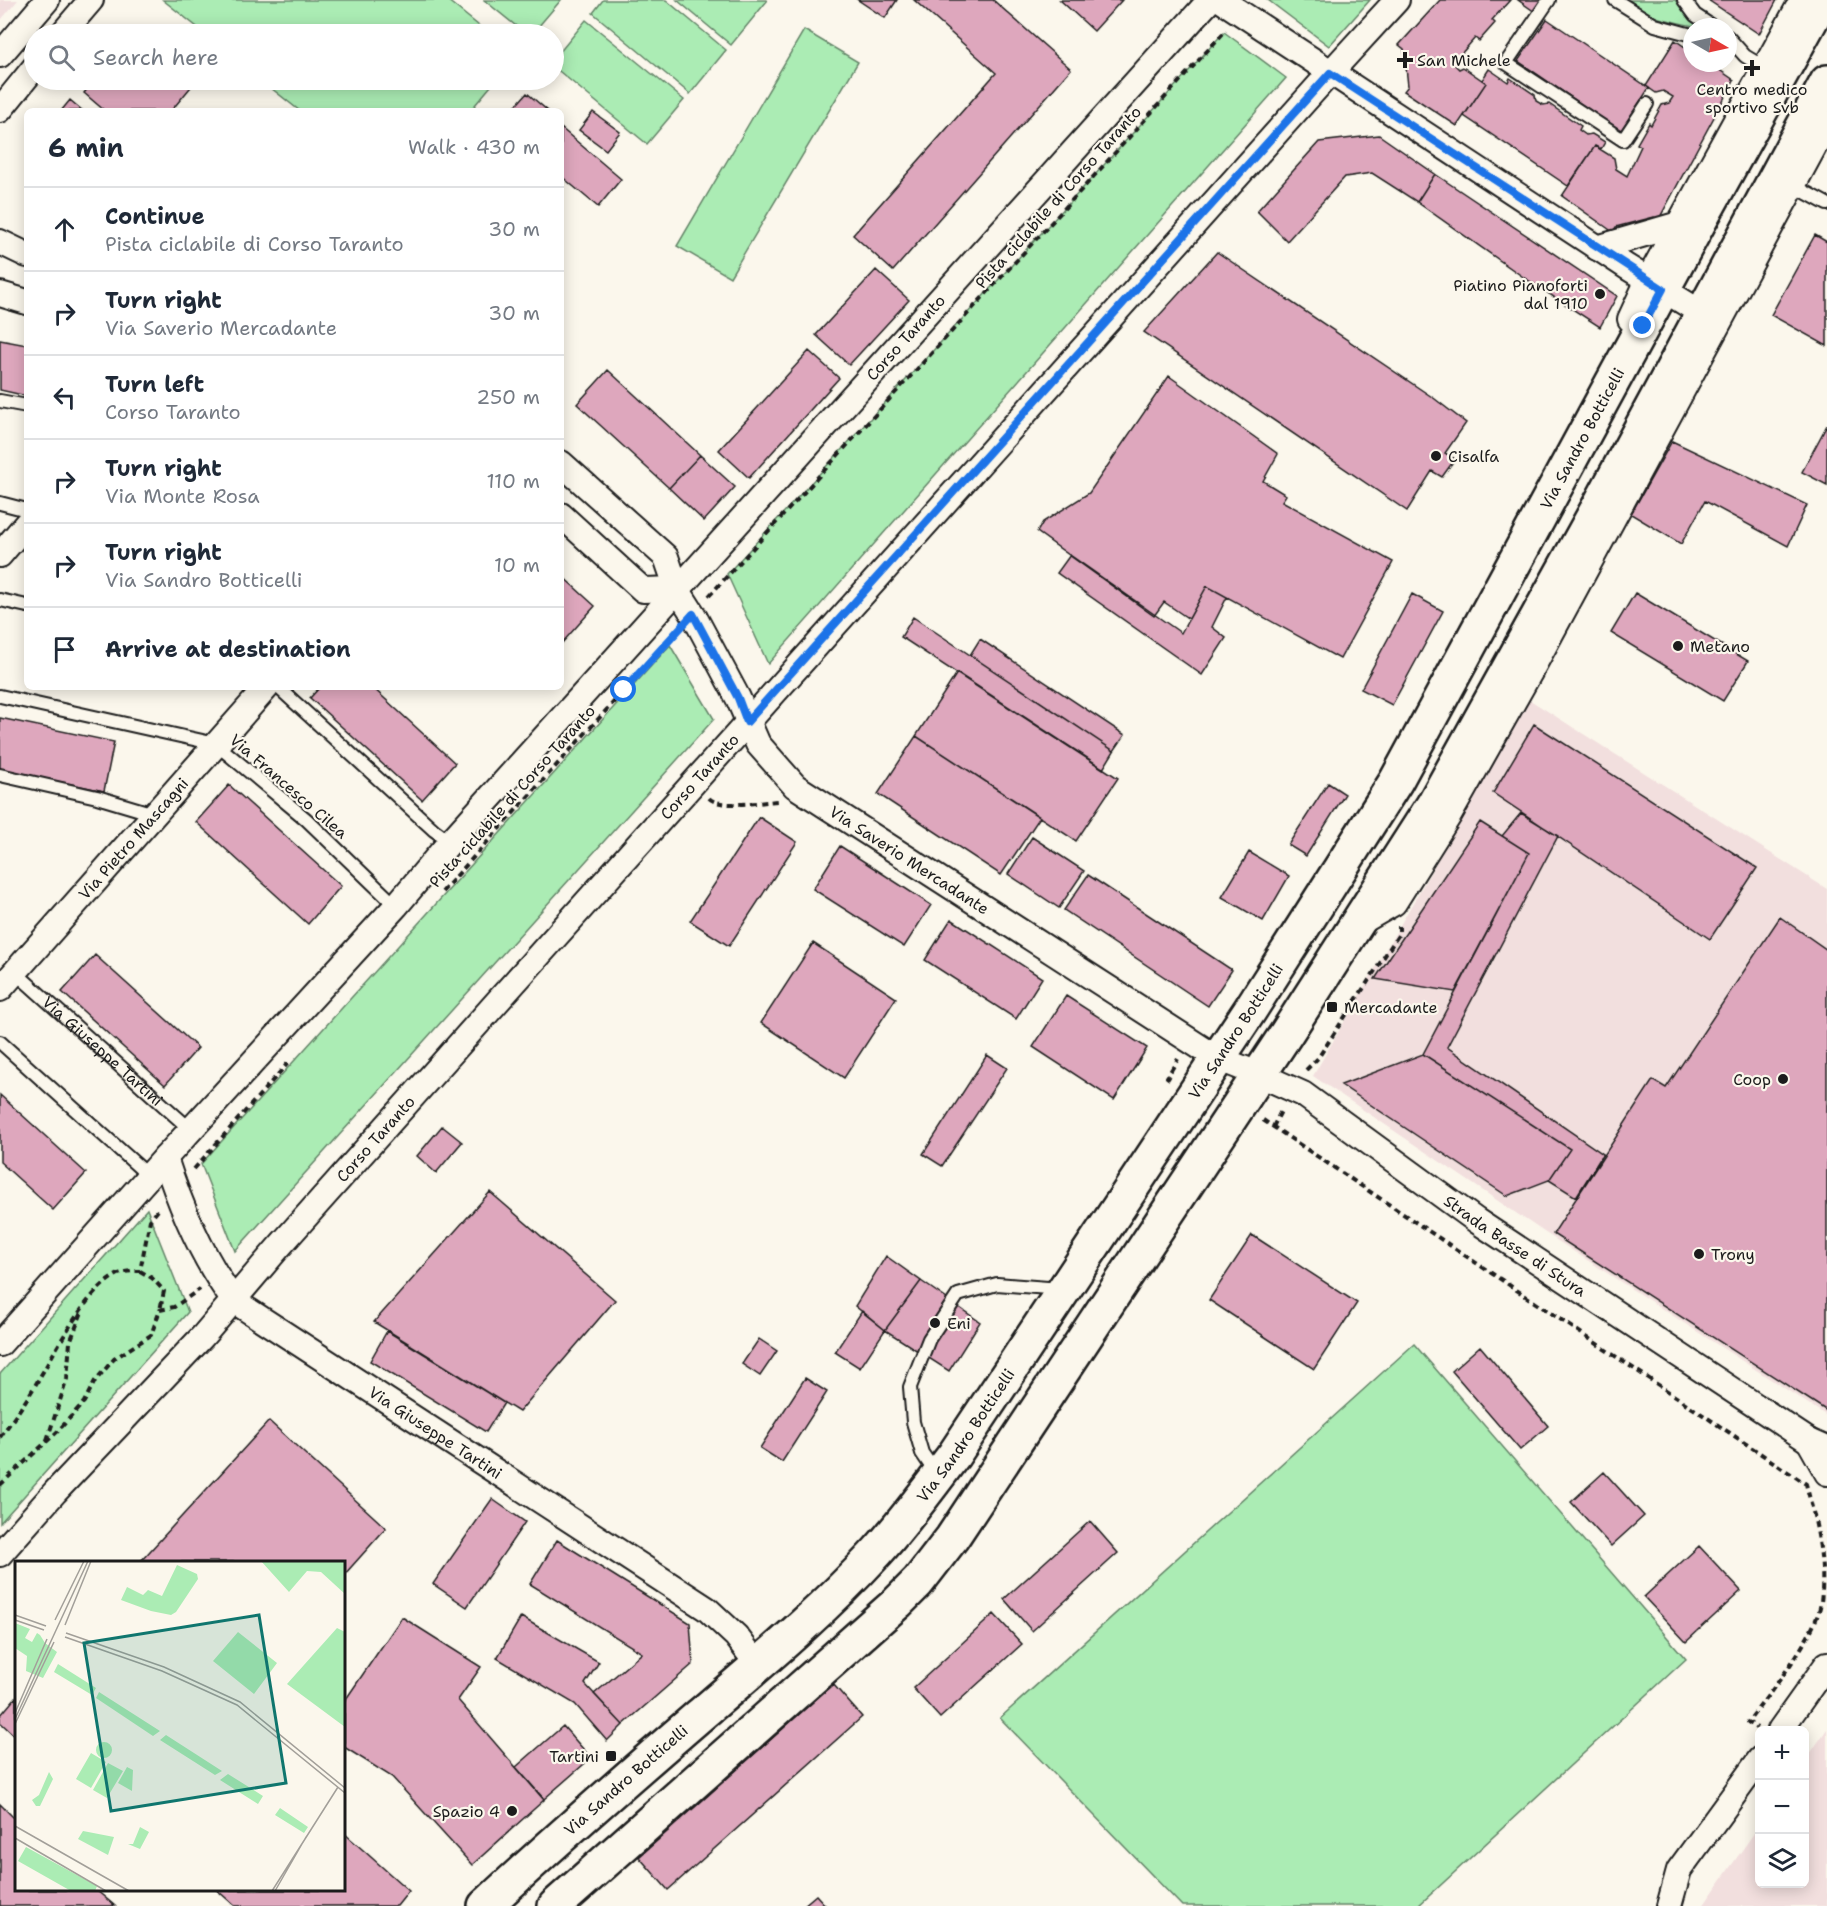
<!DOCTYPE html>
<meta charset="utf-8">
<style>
body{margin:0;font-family:"Shantell Sans",sans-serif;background:#f6f6f7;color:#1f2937}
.controls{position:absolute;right:18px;bottom:18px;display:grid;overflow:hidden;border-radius:9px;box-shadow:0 3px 15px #0003}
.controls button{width:54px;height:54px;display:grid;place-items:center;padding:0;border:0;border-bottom:2px solid #e0e1e3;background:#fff;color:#1f2937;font:30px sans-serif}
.compass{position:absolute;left:1683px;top:18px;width:54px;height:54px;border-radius:50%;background:#fff;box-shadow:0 3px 15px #0003;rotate:99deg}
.stop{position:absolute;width:18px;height:18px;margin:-14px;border:4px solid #1a73e8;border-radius:50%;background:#fff}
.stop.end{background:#1a73e8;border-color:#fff;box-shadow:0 2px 6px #0008}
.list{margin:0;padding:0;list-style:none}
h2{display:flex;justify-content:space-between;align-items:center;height:78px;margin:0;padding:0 24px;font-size:26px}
h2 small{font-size:20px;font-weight:400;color:#747a83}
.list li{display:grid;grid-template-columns:39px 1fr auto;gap:18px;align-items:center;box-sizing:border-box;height:84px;padding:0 24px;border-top:2px solid #e0e1e3}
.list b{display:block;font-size:22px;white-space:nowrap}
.list p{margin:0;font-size:20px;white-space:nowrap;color:#747a83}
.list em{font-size:20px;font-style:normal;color:#747a83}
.icon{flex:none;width:33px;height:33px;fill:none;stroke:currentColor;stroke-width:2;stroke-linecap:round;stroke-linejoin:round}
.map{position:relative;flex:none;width:1827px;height:1906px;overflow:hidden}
.search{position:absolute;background:#fff;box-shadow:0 3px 15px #0003;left:24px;top:24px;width:540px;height:66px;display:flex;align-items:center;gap:15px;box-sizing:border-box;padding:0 21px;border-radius:33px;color:#747a83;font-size:22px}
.panel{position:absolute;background:#fff;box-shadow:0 3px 15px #0003;left:24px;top:108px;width:540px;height:582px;border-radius:9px}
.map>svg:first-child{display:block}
</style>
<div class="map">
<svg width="1827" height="1906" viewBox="0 0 1827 1906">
<rect width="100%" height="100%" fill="#fbf7ec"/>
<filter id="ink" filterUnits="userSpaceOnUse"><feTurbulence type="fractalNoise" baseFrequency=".0167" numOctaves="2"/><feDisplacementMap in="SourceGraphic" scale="12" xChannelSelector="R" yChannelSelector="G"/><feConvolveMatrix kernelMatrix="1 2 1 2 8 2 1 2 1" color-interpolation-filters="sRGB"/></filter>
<g filter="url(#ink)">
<path fill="#f2dfde" d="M0,0H18L0,21Z
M1530,700L1827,889V1416L1544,1232L1313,1076Z
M1827,1729V1906H1703L1759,1826L1760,1884H1804L1805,1761Z"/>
<path fill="#abecb4" stroke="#648468" stroke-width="1.5" d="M163,0H447L489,34H206Z
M484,0H561L532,34H526Z
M603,0H666L726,50L690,94L593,13Z
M677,0H766L767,1L731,45Z
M1268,0H1370L1329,46Z
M1628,0H1675L1698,26C1694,27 1658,18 1653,16C1644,12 1636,5 1628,0Z
M586,20L684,100L647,144L554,67V59Z
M804,30L858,62L730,277L677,246Z
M1224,32L1286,78L768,664L727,574L1094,176Z
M261,80H496L470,111H300Z
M670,645L714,719L235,1251L201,1164Z
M147,1209L188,1312L0,1523V1374Z
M1414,1344L1686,1659L1418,1906H1182L1000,1718Z"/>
<path fill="#dea7bd" stroke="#1c1c1c" stroke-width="1.5" d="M858,0H897L885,18Z
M914,0H993L1071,69L893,271L853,235L996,73Z
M1060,0H1122L1094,31Z
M1440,0H1510L1492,20L1495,23L1479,41L1475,38L1453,63L1459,69L1463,67L1486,83L1457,126L1404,91L1408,86L1404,49L1399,45Z
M1518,0H1543L1535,12Z
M1708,0H1777L1759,34Z
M1547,19L1649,88L1621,131L1518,61Z
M1675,40L1692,52V63H1709L1734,80L1659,219L1654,217L1616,227L1613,232L1562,196L1595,146L1614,158L1616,169L1627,176L1641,146L1637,144L1649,123L1651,125L1662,105L1669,103L1673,97L1663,91L1656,93L1646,86Z
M1489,69L1508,82L1510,78L1535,95L1536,101L1543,105L1549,104L1581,126L1579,130L1586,135L1592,134L1605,142L1601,149L1595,146L1568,186L1464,116L1486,83L1482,80Z
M95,80H192L195,82L171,111H105L84,93Z
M527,93L548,111H511Z
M70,100L83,111H61Z
M593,112L620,132L606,150L579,130Z
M561,128L621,179L598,207L561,176Z
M1379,135L1435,174L1417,202L1372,173L1345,177L1287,241L1257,211L1319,142Z
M1435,174L1617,296L1600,327L1526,279L1417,202Z
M1815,235L1827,242V346L1771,315Z
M1217,252L1435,399L1466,423L1445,453L1455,459L1442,477L1432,471L1407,511L1144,332Z
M876,270L909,300L849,365L816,335Z
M0,340L27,345V396L0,390Z
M809,351L839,378L749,478L719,450Z
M608,370L700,455L669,488L577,404Z
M1169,376L1278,454L1263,481L1286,495L1282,501L1393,562L1340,659L1207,586L1189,619L1164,602L1154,616L1037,532L1043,522L1089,493Z
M1827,425V485L1802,472Z
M1672,441L1807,505L1788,546L1705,501L1681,544L1631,514Z
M700,455L735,487L704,521L669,488Z
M1070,555L1181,633L1207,586L1227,597L1212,627L1226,638L1202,675L1057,573Z
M561,575L595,606L562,643L561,642Z
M1635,593L1748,661L1723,701L1611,633Z
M1412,594L1443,611L1392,705L1361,689Z
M913,617L1114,751L1103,769L901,637Z
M980,639L1125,735L1114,751L970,655Z
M957,673L1118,778L1076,841L916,736Z
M320,687H372L455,763L422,800L310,698Z
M0,718L114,742L104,791L0,769Z
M1534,724L1757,868L1710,939L1493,793Z
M916,736L1040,817L1001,875L878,794Z
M1328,783L1345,794L1306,856L1288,845Z
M229,785L341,886L308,924L196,822Z
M1521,813L1558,836L1447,1047L1603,1154L1576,1197L1549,1180L1570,1149L1423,1054L1529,853L1502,836Z
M759,817L797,842L729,946L690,921Z
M1480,822L1529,853L1455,992L1375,979Z
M1032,837L1084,871L1059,908L1008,874Z
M840,846L931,905L904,947L813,889Z
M1249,852L1289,876L1263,921L1222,897Z
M1088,875L1232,970L1208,1006L1064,910Z
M1780,917L1827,950V1411L1553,1234L1653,1080L1666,1088Z
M951,919L1042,978L1016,1019L925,960Z
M813,943L896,998L844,1078L761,1023Z
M95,955L198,1048L165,1085L62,992Z
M1066,996L1147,1048L1114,1100L1033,1047Z
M1423,1054L1570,1149L1549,1180L1507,1196L1341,1085Z
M987,1055L1007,1068L942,1166L923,1154Z
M0,1095L86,1173L53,1210L0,1162Z
M442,1126L462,1142L436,1173L417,1156Z
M490,1192L615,1300L519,1412L374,1322Z
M1252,1235L1357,1303L1314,1369L1209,1300Z
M886,1256L921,1281L885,1330L855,1306Z
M921,1281L980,1322L949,1371L885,1330Z
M862,1311L885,1330L860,1368L835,1352Z
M387,1331L504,1403L486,1432L370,1361Z
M759,1339L777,1351L760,1376L742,1364Z
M1480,1346L1548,1426L1520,1450L1452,1371Z
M805,1378L827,1392L782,1462L760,1448Z
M269,1421L386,1528L344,1575V1562H140Z
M1604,1472L1644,1516L1611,1546L1571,1502Z
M492,1499L525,1522L467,1607L433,1584Z
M1090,1521L1118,1553L1032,1631L1004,1599Z
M557,1540L690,1623L693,1664L623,1725L594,1694L642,1653L530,1584Z
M1699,1546L1741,1591L1686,1642L1644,1597Z
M994,1614L1022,1644L940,1718L913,1688Z
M402,1617L481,1667L458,1700L544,1800L472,1865L392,1777L344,1747V1702Z
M521,1617L599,1662L585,1684L623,1725L607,1741L575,1704L497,1658Z
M833,1684L862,1717L668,1890L639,1857Z
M16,1697V1737L0,1722V1716Z
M563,1726L591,1758L544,1799L516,1767Z
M0,1804L16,1820V1890H96L115,1906H0Z
M344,1833L409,1891L397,1906H235L217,1890H344Z
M816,1895L826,1906H803Z"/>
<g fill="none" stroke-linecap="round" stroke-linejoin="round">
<g stroke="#1c1c1c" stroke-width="16">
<g id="lane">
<path d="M1549,0L1506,63L1623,140L1647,104"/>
<path d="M1615,0L1655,25L1692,35"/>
<path d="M1684,0L1695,15L1713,27"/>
<path d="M1728,37L1745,56L1765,68"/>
<path d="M1794,186L1827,204"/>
<path d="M0,401L27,406"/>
<path d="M0,503L27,510"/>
<path d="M0,600L27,606"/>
<path d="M278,687L434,830L450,842"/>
<path d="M0,696L216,744L306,819L396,906"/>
<path d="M0,775L97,797L154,814"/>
<path id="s1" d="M15,972L191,1130"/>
<path d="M0,1042L149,1176"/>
<path d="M937,1475L922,1453L913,1422L910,1387L929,1339L958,1295L997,1284L1061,1289"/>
</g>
</g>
<g stroke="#1c1c1c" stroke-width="28">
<g id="street">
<path d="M1221,0L1627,267L1716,322"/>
<path d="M62,34L91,0"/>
<path d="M0,55L47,0"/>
<path d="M0,110L34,68"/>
<path d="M0,242L27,255"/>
<path d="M1597,248L1679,224"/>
<path d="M0,294L27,302"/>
<path d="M1630,319L1648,280L1797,9L1809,0"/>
<path id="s2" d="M561,463L666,557L677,589L693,614L738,698L758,744L795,786L1217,1058L1258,1074L1303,1094L1477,1221L1809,1441L1827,1449"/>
<path d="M561,515L643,590L677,589"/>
<path d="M0,555L27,523"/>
<path d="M1361,922L1394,903L1450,814L1533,667L1827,123"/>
<path id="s3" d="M0,989L267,687"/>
<path id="s4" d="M165,1158C181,1208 203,1259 234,1301L707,1609L736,1636L758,1665"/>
<path id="s5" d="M0,1344L165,1158L396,906L450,842L1210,0"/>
<path d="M1809,1441L1827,1473"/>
<path id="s6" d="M0,1554L55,1492L203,1336L278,1248L497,1002L1330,73L1397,0"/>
<path d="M1780,1730L1827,1664"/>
<path d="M1669,1906L1679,1870L1760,1759"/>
</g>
</g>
<g stroke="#1c1c1c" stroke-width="38">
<g id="secondary">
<path id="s7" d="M485,1906C555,1841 627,1778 700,1715C761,1663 823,1611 877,1552C905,1521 929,1488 954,1455L1250,1010L1396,781L1702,217L1822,0"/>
<path d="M555,1906L897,1603L918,1582L952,1538L1286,1034L1433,805L1599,506L1827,82"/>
</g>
</g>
<path stroke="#1c1c1c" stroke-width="4" stroke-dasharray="6 4.5" stroke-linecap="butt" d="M709,596L1094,176L1226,30
M709,798C719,809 762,802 778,801
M442,892L676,633
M1306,1070L1318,1058L1399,934V926
M1170,1079L1167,1077L1178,1059
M1263,1120L1806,1484C1816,1522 1826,1562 1821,1602C1816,1637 1770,1692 1748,1722L1757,1728
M1273,1127L1282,1109
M194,1169L288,1063
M140,1271L152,1278L164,1291L160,1310
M0,1437C15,1417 29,1397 41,1375C58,1347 92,1279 125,1272C130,1271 135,1271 140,1271L150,1220L159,1209
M47,1440L67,1379L70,1342L82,1312
M0,1485L58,1431L84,1402L95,1381L114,1359L151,1335L160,1310L174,1307L200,1289"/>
<use href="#lane" stroke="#fbf7ec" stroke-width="12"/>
<use href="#street" stroke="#fbf7ec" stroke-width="24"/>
<use href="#secondary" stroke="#fbf7ec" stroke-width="33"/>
</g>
</g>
<g fill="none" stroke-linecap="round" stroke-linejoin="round" filter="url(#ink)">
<path stroke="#1a73e8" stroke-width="8" d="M624,690L693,614L738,698L747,722L1330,73L1663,289L1643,326"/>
</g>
<g fill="#1c1c1c" stroke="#fbf7ec" stroke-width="2">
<path d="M1402 51h6v6h6v6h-6v6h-6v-6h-6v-6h6z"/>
<path d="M1749 59h6v6h6v6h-6v6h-6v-6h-6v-6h6z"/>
<circle cx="1600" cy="294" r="6"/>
<circle cx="1436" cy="456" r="6"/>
<circle cx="1678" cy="646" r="6"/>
<rect x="1326" y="1001" width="12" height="12" rx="3"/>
<circle cx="1783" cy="1079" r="6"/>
<circle cx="1699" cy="1254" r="6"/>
<circle cx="935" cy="1323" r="6"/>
<rect x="605" y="1750" width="12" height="12" rx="3"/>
<circle cx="512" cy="1811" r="6"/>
</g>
<g text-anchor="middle" stroke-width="4.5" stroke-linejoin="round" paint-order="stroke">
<g font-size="16" fill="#1c1c1c" stroke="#fbf7ec" text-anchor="start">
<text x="1417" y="66">San Michele</text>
<text x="1752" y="95" text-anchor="middle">Centro medico<tspan x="1752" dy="18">sportivo Svb</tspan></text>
<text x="1588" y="291" text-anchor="end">Piatino Pianoforti<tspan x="1588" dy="18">dal 1910</tspan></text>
<text x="1448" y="462">Cisalfa</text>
<text x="1690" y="652">Metano</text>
<text x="1344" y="1013">Mercadante</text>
<text x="1771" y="1085" text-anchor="end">Coop</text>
<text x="1711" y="1260">Trony</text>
<text x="947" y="1329">Eni</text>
<text x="599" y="1762" text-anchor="end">Tartini</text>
<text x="500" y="1817" text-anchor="end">Spazio 4</text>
</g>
<g font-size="16" fill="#1c1c1c" stroke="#fbf7ec">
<text transform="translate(1058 197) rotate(-48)" y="6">Pista ciclabile di Corso Taranto</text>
<text dy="6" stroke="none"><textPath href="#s5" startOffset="1354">Corso Taranto</textPath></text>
<text dy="6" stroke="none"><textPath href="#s7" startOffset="1848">Via Sandro Botticelli</textPath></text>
<text dy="6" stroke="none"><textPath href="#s6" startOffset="1046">Corso Taranto</textPath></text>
<text transform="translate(289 786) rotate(41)" y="6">Via Francesco Cilea</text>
<text transform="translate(512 796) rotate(-48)" y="6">Pista ciclabile di Corso Taranto</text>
<text dy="6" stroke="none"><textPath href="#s3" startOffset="201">Via Pietro Mascagni</textPath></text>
<text dy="6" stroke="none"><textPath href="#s2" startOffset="542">Via Saverio Mercadante</textPath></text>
<text dy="6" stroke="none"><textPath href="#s7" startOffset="1161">Via Sandro Botticelli</textPath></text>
<text dy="6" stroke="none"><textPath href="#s1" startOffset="118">Via Giuseppe Tartini</textPath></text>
<text dy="6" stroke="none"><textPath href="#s6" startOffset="560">Corso Taranto</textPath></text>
<text dy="6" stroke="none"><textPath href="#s2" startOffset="1262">Strada Basse di Stura</textPath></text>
<text dy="6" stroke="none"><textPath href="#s4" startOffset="400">Via Giuseppe Tartini</textPath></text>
<text dy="6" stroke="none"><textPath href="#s7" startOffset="675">Via Sandro Botticelli</textPath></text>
<text dy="6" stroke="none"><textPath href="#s7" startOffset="189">Via Sandro Botticelli</textPath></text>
</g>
</g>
<g transform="translate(15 1561)">
<rect width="330" height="330" fill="#fbf7ec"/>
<path d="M246,0H330V33L306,11L292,10L274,31ZM162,4L182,13L183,18L161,51L156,54L136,50L106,39L112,26L128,34L133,29L147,35ZM0,62L15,68L10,77L17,81L22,72L25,74L30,82L42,91L28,117L11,110L12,95L0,87ZM322,67L330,71V166L272,123ZM223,71L262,102L239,133L198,100ZM43,103L81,127L77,134L39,111ZM84,131L145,170L138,175L81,137ZM151,174L207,210L200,214L145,179ZM81 189a8 8 0 1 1 16 0a8 8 0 1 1-16 0ZM76,192L91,201L76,227L61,218ZM93,202L108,210L92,237L78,229ZM112,206L118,209L117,230L103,222ZM34,211L38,218L25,245H21L17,239L24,234ZM213,213L248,235L243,243L205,219ZM265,247L293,266L289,272L260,254ZM125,266L134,271L125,288L113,283H118ZM68,270L99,276L93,294L63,278ZM11,286L82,325L80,330H56L3,300Z" fill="#abecb4"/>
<path fill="none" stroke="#a29f99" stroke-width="1.5" d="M0,54L31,65M0,59L29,69M40,59L69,0M50,64L76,0M51,72L149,106L225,141L330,227M50,76L147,110L222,144L330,232M0,152L32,78M0,158L73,0M0,163L39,81M0,265L114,330M0,277L91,330M257,330L323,226M260,330L291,276"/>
<path fill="#0f766e" fill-opacity="0.15" stroke="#0f766e" stroke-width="3" d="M244,54L271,222L96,250L69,82Z"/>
<rect width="330" height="330" fill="none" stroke="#1c1c1c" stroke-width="3"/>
</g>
</svg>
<div class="controls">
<button>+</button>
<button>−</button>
<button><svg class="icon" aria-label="layers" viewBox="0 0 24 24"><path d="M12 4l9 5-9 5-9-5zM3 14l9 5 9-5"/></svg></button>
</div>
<svg class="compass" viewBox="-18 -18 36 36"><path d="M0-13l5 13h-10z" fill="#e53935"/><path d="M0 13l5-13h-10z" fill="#747a83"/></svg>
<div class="stop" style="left:624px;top:690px"></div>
<div class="stop end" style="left:1643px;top:326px"></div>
<div class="search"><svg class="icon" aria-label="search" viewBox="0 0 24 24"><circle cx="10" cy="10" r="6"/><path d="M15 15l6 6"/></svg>Search here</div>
<section class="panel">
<h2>6 min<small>Walk · 430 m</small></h2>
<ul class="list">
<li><svg class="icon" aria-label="ahead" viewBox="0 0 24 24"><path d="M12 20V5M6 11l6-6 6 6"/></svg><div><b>Continue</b><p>Pista ciclabile di Corso Taranto</p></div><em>30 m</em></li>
<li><svg class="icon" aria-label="right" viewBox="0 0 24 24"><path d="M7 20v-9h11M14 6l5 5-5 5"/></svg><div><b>Turn right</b><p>Via Saverio Mercadante</p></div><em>30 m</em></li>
<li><svg class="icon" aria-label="left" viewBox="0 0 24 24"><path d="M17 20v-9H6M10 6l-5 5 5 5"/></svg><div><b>Turn left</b><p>Corso Taranto</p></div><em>250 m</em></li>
<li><svg class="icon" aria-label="right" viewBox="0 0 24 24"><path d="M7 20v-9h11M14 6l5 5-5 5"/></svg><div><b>Turn right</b><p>Via Monte Rosa</p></div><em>110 m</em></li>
<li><svg class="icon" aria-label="right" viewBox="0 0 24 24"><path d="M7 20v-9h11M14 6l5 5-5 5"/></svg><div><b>Turn right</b><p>Via Sandro Botticelli</p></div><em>10 m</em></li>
<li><svg class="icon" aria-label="arrive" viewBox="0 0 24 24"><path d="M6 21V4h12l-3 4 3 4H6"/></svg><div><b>Arrive at destination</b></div></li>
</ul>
</section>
</div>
